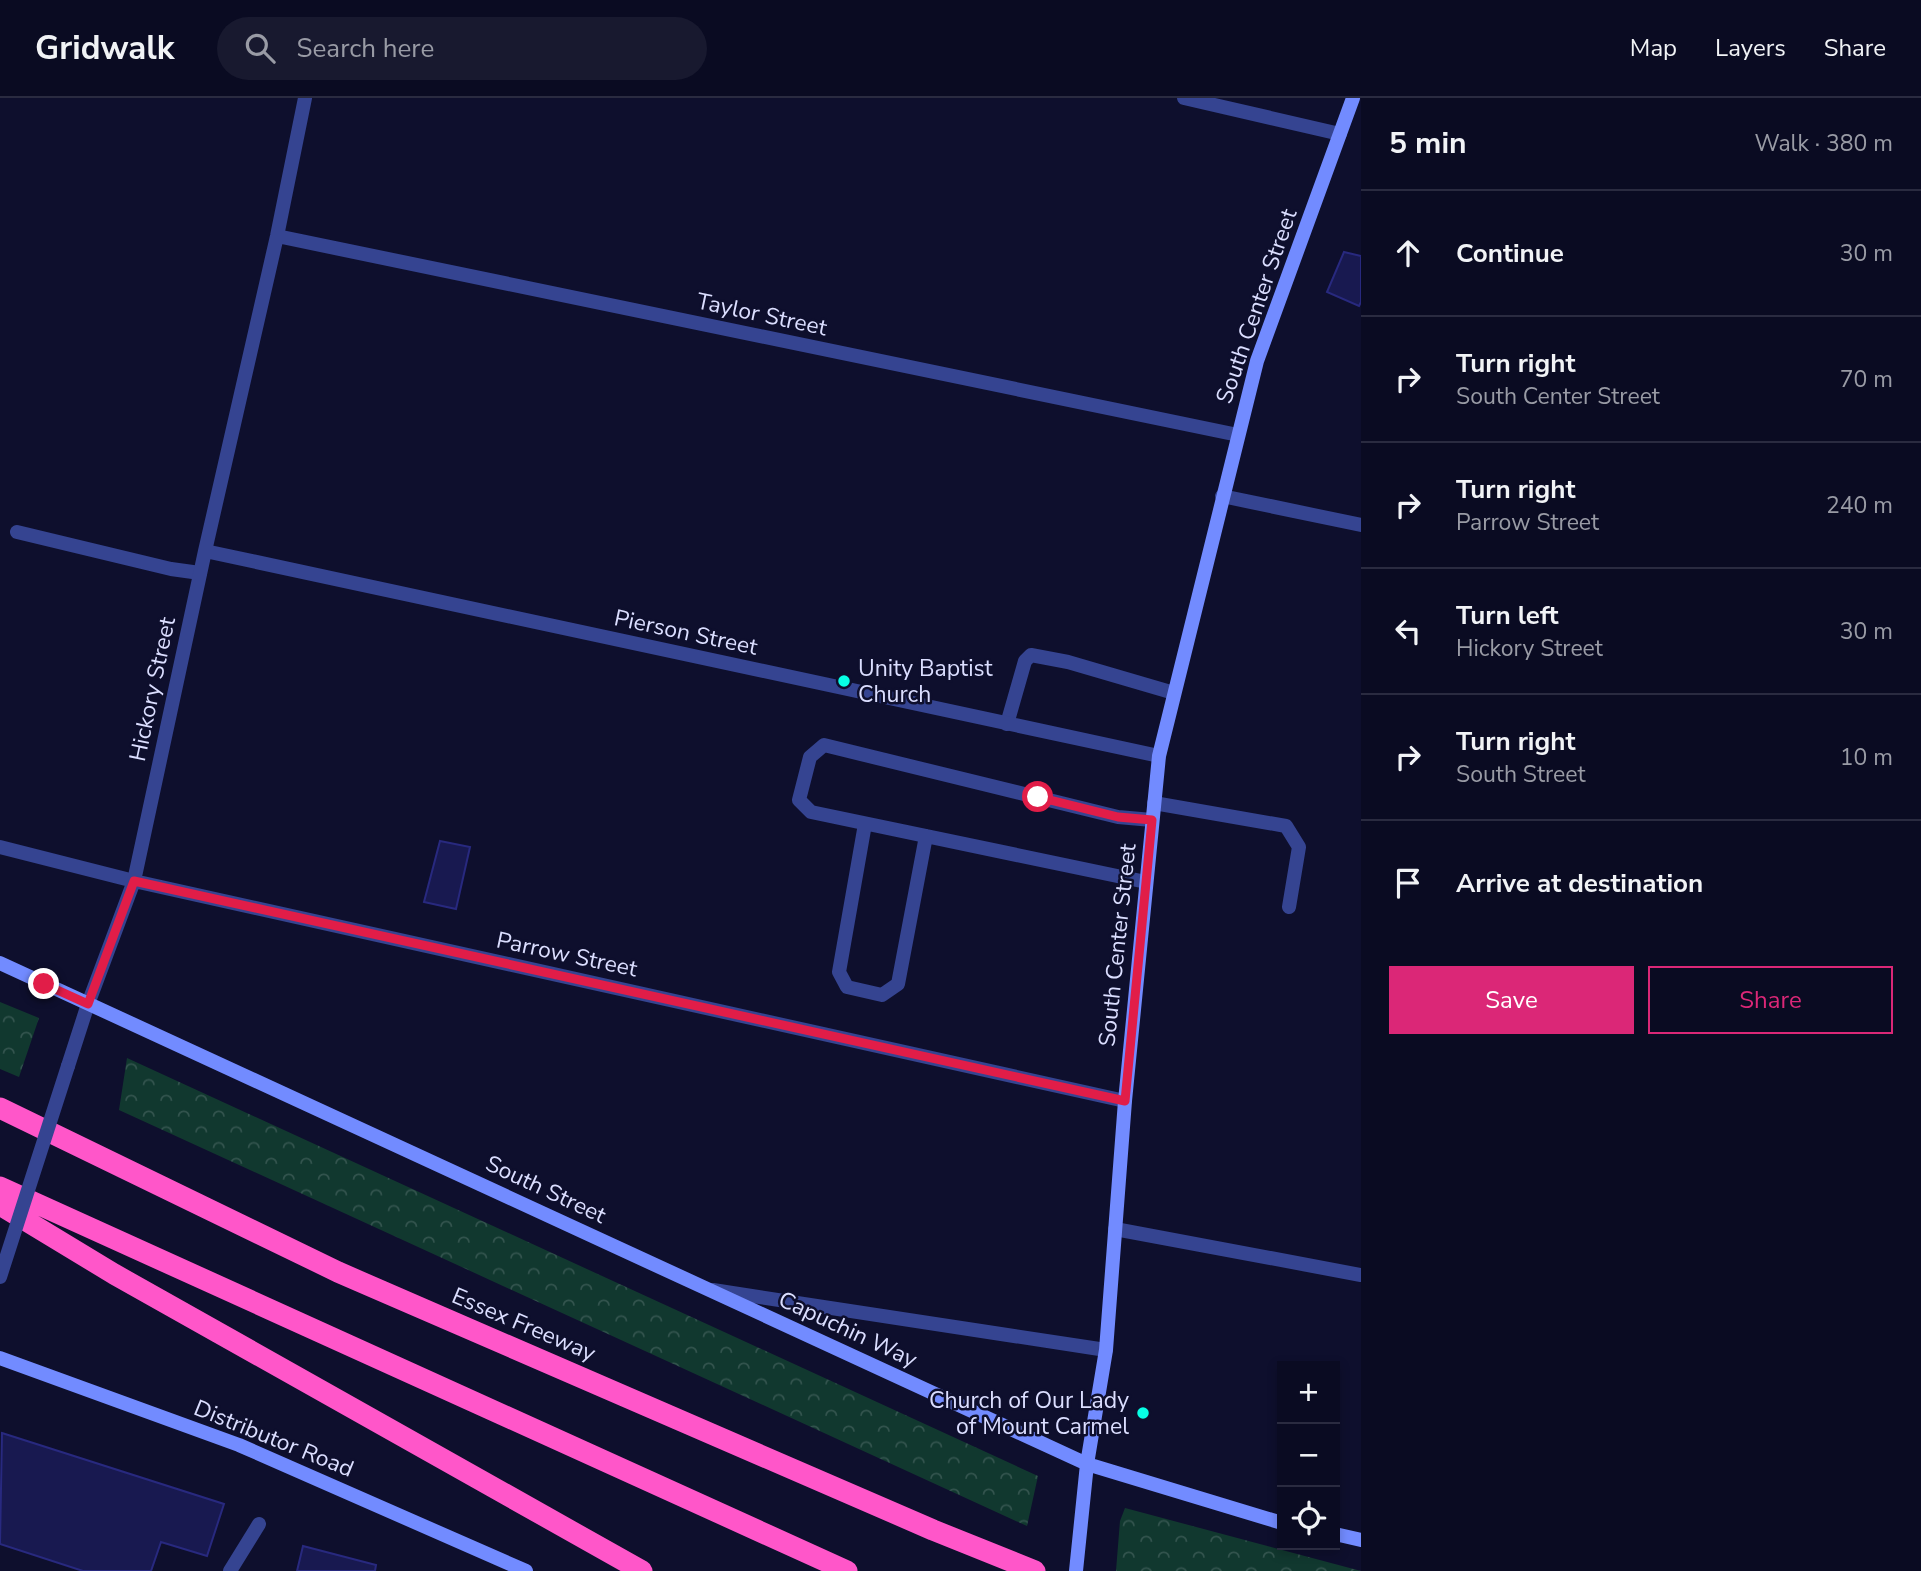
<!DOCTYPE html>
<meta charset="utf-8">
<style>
body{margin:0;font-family:"Nunito Sans",sans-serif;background:#18192f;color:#f1f3f6}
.controls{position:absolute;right:21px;bottom:21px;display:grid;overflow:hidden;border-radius:0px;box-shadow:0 4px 10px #0003}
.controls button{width:63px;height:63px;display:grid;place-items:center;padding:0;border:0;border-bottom:2px solid #2a2b40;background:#0a0b22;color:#f1f3f6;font:35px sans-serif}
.stop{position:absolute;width:21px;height:21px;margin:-16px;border:5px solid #e11d48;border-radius:50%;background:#fff}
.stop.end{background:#e11d48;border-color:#fff;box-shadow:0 2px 7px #0008}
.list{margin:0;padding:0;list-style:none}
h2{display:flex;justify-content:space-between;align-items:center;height:91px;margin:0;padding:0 28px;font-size:30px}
h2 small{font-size:23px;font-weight:400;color:#999ba5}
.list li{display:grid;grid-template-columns:46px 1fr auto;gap:21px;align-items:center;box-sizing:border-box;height:126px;padding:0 28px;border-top:2px solid #2a2b40}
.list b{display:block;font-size:26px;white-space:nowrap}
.list p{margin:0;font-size:23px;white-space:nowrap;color:#999ba5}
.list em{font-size:23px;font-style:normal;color:#999ba5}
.actions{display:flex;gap:14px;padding:21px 28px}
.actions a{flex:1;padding:16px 0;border:2px solid #db2777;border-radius:0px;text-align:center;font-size:24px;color:#db2777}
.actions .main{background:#db2777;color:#fff}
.icon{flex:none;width:38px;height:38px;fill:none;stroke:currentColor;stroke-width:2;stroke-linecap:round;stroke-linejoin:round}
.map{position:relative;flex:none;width:1361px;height:1473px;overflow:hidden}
header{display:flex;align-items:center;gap:42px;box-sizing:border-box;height:98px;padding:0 35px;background:#0a0b22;border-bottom:2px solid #2a2b40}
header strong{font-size:33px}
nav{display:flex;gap:38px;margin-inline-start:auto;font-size:24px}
.search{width:490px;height:63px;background:#18192f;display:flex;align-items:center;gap:18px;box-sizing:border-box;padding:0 24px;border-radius:38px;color:#999ba5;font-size:26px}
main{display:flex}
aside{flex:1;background:#0a0b22}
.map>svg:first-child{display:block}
</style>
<header>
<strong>Gridwalk</strong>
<div class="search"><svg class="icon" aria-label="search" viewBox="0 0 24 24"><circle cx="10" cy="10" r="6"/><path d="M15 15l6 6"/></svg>Search here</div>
<nav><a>Map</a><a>Layers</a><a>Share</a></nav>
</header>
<main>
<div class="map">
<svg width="1361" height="1473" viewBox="0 0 1361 1473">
<defs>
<pattern id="forest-crowns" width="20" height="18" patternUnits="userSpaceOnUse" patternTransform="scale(1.75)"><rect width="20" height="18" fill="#11382f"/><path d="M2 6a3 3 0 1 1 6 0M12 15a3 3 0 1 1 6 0" fill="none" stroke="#33544e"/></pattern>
</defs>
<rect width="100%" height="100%" fill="#0e0f2d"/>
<path fill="url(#forest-crowns)" d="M0,904L39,920L19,979L0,971Z
M127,960L1038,1378L1027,1428L119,1012Z
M1125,1410L1361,1473H1116L1120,1423Z"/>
<path fill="#181950" stroke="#28297f" stroke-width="2" d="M1344,154L1361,158V204L1359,208L1327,194Z
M440,743L470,749L456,811L424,804Z
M2,1335L224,1406L207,1458L161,1444L151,1473H83L0,1446Z
M303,1448L376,1467L375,1473H297Z"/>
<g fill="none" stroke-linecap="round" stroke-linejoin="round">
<path stroke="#354491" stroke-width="14" d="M17,434L171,471L200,475
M1007,626L1025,563L1031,557L1068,564L1174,595
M1154,705L1286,728L1299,749L1289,809
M865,726L839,874L847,889L882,897L898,886L926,738
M1146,784L811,714L799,702L810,659L824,647L1118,719L1152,722
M1115,1131L1361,1177
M230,1473L259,1426"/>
<path stroke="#354491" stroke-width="14" d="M1184,0L1340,36
M277,138L1238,337
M1222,398L1361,427
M205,453L1159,658
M0,749L134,783L1125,1003
M68,968L88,906L134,783L205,453L277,138L305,0
M713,1192L1106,1252"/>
<path stroke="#728bff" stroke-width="14" d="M0,865L1087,1366L1282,1425
M0,1260L239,1347L526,1473
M1335,1436L1361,1442
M1076,1473L1087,1366L1106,1252L1125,1003L1159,658L1257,263L1353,0"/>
<path stroke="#ff56c9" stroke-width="21" d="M0,1010L338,1174L933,1432L1035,1473
M0,1089L847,1473
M0,1107L114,1176L642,1473"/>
<path stroke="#354491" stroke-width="14" d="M0,1179L68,968"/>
</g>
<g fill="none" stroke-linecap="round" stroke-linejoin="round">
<path stroke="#e11d48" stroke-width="9" d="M44,886L88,906L134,783L1125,1003L1152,722L1118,719L1038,699"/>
</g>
<g fill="#07ffe5" stroke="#0e0f2d" stroke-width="2.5">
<circle cx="844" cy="583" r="7"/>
<circle cx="1143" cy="1315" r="7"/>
</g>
<g text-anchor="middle" stroke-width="5" stroke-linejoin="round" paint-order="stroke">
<g font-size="23" fill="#dbdeff" stroke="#0e0f2d">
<text transform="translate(1256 208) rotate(-71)" y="8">South Center Street</text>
<text transform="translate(762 216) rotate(12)" y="8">Taylor Street</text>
<text transform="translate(686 534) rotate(12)" y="8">Pierson Street</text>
<text transform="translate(152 591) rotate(-78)" y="8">Hickory Street</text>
<text transform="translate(1117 847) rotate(-84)" y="8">South Center Street</text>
<text transform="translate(567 856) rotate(12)" y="8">Parrow Street</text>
<text transform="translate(546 1091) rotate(25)" y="8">South Street</text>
<text transform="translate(524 1226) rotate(23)" y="8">Essex Freeway</text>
<text transform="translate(848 1231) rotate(25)" y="8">Capuchin Way</text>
<text transform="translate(274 1340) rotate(22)" y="8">Distributor Road</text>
</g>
<g font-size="23" fill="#dbdeff" stroke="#0e0f2d" text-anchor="start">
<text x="858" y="578">Unity Baptist<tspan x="858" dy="26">Church</tspan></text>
<text x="1129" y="1310" text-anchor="end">Church of Our Lady<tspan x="1129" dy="26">of Mount Carmel</tspan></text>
</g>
</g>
</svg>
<div class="controls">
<button>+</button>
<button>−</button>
<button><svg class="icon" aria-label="locate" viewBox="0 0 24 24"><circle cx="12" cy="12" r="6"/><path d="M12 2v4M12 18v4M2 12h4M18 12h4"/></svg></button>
</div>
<div class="stop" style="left:1038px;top:699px"></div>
<div class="stop end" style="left:44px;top:886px"></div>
</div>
<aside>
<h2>5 min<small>Walk · 380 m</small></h2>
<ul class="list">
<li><svg class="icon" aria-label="ahead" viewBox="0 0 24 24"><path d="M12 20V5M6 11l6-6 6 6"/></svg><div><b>Continue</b></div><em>30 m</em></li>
<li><svg class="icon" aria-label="right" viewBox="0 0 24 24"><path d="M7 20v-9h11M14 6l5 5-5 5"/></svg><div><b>Turn right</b><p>South Center Street</p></div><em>70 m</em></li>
<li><svg class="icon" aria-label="right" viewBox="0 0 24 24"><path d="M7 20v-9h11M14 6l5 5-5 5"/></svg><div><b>Turn right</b><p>Parrow Street</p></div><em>240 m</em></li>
<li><svg class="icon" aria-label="left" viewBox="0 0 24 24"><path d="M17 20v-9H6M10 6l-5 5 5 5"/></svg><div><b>Turn left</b><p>Hickory Street</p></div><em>30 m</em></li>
<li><svg class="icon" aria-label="right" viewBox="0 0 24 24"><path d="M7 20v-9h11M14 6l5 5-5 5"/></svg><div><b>Turn right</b><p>South Street</p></div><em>10 m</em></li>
<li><svg class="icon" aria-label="arrive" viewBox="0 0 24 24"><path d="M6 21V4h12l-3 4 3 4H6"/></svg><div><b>Arrive at destination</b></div></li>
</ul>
<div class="actions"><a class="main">Save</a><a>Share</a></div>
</aside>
</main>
